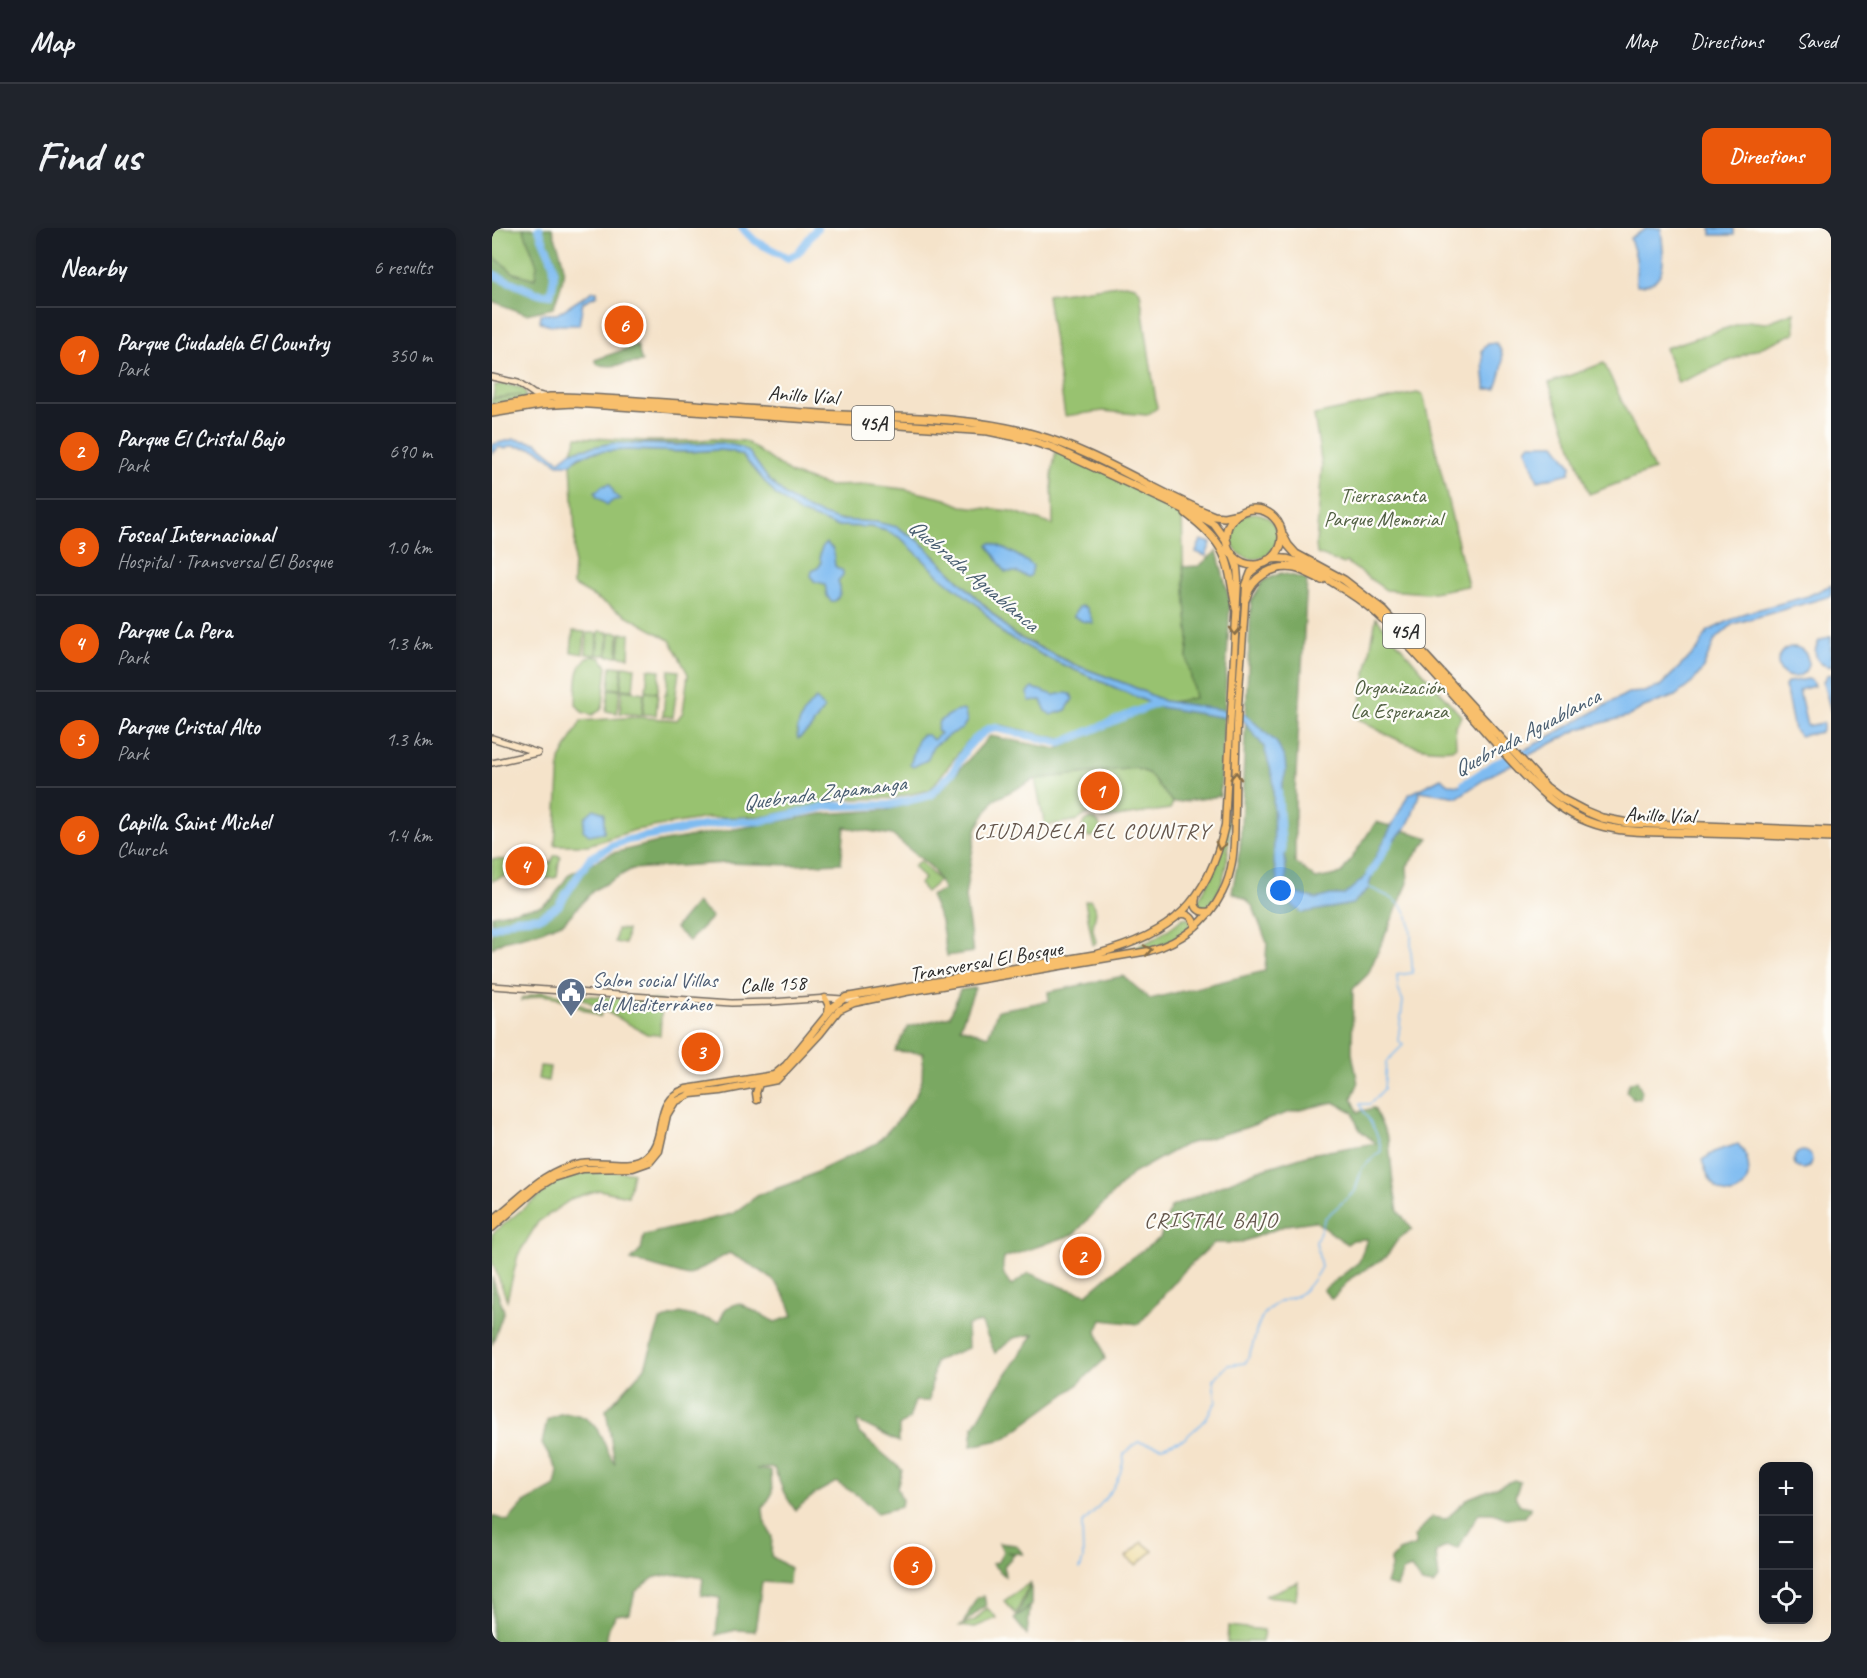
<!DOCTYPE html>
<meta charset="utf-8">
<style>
body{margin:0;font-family:Caveat,sans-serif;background:#20242c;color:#f1f3f6}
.controls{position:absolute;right:18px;bottom:18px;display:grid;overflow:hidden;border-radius:12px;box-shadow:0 3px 9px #0003}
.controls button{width:54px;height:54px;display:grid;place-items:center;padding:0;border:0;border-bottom:2px solid #363941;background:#171b24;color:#f1f3f6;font:30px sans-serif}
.you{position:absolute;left:789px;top:663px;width:21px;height:21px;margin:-15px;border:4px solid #fff;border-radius:50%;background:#1a73e8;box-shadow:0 0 0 9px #1a73e833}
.badge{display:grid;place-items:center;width:39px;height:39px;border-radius:50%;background:#ea580c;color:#fff;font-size:20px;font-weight:700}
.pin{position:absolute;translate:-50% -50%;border:3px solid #fff;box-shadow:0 2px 6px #0006}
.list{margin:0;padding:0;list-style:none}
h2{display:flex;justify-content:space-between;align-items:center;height:78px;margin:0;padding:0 24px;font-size:26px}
h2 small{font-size:20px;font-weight:400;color:#9ea1a6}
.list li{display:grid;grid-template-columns:39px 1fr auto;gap:18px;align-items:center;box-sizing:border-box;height:96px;padding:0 24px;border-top:2px solid #363941}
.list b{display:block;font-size:22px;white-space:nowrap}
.list p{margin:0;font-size:20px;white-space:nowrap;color:#9ea1a6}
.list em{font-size:20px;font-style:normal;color:#9ea1a6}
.icon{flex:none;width:33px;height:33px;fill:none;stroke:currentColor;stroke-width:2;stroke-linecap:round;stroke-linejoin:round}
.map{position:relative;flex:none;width:1339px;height:1414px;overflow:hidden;border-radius:12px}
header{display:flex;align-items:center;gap:36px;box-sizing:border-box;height:84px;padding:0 30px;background:#171b24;border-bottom:2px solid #363941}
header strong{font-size:28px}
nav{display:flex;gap:33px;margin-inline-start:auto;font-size:21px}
.intro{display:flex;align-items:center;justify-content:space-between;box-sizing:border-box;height:144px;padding:0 36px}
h1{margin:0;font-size:42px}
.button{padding:15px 27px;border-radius:12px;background:#ea580c;color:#fff;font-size:21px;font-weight:700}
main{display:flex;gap:36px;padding:0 36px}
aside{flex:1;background:#171b24;border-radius:12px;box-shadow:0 3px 9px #0003}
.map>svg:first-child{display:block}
</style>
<header>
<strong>Map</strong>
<nav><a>Map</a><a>Directions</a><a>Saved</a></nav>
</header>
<div class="intro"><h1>Find us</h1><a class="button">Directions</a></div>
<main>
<aside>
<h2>Nearby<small>6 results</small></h2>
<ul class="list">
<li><span class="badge">1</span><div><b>Parque Ciudadela El Country</b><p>Park</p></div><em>350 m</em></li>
<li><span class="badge">2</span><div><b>Parque El Cristal Bajo</b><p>Park</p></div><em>690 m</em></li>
<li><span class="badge">3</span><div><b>Foscal Internacional</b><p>Hospital · Transversal El Bosque</p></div><em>1.0 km</em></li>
<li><span class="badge">4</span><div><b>Parque La Pera</b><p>Park</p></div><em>1.3 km</em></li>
<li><span class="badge">5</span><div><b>Parque Cristal Alto</b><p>Park</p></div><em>1.3 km</em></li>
<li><span class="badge">6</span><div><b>Capilla Saint Michel</b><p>Church</p></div><em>1.4 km</em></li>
</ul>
</aside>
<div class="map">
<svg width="1339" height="1414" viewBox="0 0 1339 1414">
<rect width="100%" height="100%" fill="#fdfcf7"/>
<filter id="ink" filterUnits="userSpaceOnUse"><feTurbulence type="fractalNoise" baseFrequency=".0167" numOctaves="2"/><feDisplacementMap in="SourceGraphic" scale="12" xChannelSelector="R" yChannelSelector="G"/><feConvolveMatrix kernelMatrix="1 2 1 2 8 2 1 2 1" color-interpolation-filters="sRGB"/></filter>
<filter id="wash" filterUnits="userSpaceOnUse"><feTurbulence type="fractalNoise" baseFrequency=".008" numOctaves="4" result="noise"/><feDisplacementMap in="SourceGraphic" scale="24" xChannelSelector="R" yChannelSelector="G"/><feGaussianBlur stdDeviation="1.35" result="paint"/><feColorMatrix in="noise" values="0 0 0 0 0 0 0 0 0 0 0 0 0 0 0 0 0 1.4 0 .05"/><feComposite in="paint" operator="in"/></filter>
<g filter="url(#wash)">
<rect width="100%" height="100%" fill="#f5e3ca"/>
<path fill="#98c26f" stroke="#62764d" stroke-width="1.5" d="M0,0H31L45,37L43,51L22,45L0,27Z
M633,56L643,58L648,64L665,180L655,187L611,183L573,188L555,67Z
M1302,84L1303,105L1186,155L1173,120L1256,93L1273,95Z
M1112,135L1162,242L1097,266L1057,155Z
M13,156L30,160L34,165L33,170L0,176V171L29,167L1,170L3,157Z
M925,165L931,167L976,358L935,365L894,362L854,334L852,336L825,326L824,316L830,238L822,187Z
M85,209L154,213H197L221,211L253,213L300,246L336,258L377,257L412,261L454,271L470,278L520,283L561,297L560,246L564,221L690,278L691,332L697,411L695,429L704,470L681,474L672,473L637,457L584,437L523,407L427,313L384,294L346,292L317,283L294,268L276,251L257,224C199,216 138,209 80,223Z
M135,222L196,224L226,222L239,223L251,228L284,267L344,298L379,299L395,303L409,310L449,349L487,378L511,406L558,431L660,476L644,484L569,511L509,497L493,500L475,514L438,562L400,570L350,571L276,588L214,590L143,602L96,617H63L68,532L89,493L144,489L185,492L191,484L196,446L178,412L81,357L83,306L79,236C94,221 115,223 135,222Z
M739 308a23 23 0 1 1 46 0a23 23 0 1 1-46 0Z
M884,390L969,488L966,495L963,497L964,518L960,521C924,525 897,508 866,491Z
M81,403L93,404L91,426L79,424Z
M107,403L116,404L115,427H105Z
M118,404L127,405L126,428H116Z
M95,405H105L104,427L94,426Z
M129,405L138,406L137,429L127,428Z
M100,428L109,430L115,438L111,477L109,482L100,487L90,484L84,476C85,460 82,434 100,428Z
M119,438L130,439L128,461L117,460Z
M131,438L143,439L141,462L129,461Z
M156,441L168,442L166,464L154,463Z
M177,442L187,443L181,489L171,488L173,466H177L174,465Z
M117,461L128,462L125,485L114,483Z
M130,462L152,465L150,487L128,485Z
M153,464L166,465L164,487L151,486Z
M643,540L656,545L681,575L678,581L611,591L607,586H595L586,592L553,598L543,551Z
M738,573C738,598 739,674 708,681L705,675L724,640L734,602Z
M590 600a9 9 0 1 1 18 0a9 9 0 1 1-18 0Z
M65,627L69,629L67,634L65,649C51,654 38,645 23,646C15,646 7,650 0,653V631L59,635L62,628Z
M428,633L447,653L434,664L427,656L432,651L421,638Z
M598,672C608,682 602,688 601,700C601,705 604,710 604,715L601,717L593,673Z
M691,690H696L699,696C682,721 643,723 616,727C648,720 666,711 691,690Z
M125,701L135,702L133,716L123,714Z
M49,764L65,766L109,786L108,789L64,769L49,767L29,773V771Z
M84,767L170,773L168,807L155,806Z
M48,838L58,839L56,853L46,851Z
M90,943L141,944L136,968L107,962L81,970L46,994L26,1027L15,1072L0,1033V1006L69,950Z
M591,1010L603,1039L573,1022Z
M421,1324L435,1338L420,1352L407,1339Z
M806,1354L804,1371L773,1368Z
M538,1355L524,1386L512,1373Z
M495,1380L505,1390L481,1400L468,1398L483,1392Z
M736,1398L772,1402L770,1414H735Z"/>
<path fill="#7aa862" stroke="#526a46" stroke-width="1.5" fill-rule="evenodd" d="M31,0H60C73,37 77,43 61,80L34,86L0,73V27L22,45L43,51L45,37Z
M145,117L150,134L119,138L106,137L103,132Z
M725,323L738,374L728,568L681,575L656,545L643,540L543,551L502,572L485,599L479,631L473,669L481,724L455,728L449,693L438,668L452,662L440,640L400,607L353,599L349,635L300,637L234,635L140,641L102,662L72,694L47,704L11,713L0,720V687L49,678L60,671L77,646L121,625L162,615L329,586L395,582L443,568L498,508L565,521L661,477L703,470L695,429L697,411L691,339L707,338Z
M789,345L815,351L803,564V634L824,651L849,646L884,594L937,610L915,638L916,655L876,746L861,761L860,825L866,856L860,870L866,884L882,880L897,913L901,955L906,983L920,1001L906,1011L894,1029L859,1050L840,1071L831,1062L867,1034L875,1011L861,1012L855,1016L823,993L795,997L747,1015H722L692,1043L647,1096L610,1092L605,1103L613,1131L583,1159L512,1211L479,1218L481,1200L502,1164L542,1106L522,1110L503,1125L489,1094L475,1097L476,1120L443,1133L437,1173H423L417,1191L407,1198V1214L365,1193L367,1205L410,1242L405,1259L410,1272L409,1279L385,1285L367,1268L344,1254L326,1264L303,1282L292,1265L282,1240L264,1241L279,1243L280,1266L271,1280L272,1292L280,1309L279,1328L298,1340L297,1356L270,1354L263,1403L244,1402L224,1407L228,1370L209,1367L211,1350L188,1346L163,1349L143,1364L138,1385L124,1387L117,1399L114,1414H0V1288L16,1293L32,1275L63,1258L66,1243L50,1216L55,1192C66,1186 70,1184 82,1186C110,1192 109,1216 123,1236L114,1182L153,1139L168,1093L188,1085L227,1094L234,1080L247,1075L283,1094L301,1088C290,1050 270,1043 237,1025L196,1048L139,1032L149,1022L152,1007L240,986L268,966L306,953L385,915L407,891L424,867L430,852L431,825L403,823L416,799L458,788L468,762L483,760L468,799L496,808L506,782L557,773L556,764L631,748L658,771L773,743L775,715L761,679L754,671L740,664L748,621L759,373L771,353ZM842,874L861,884C866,904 869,903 884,915L818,926L761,944L679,979L668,1010L629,1037L595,1066L573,1060L537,1045L519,1058C511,1047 509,1042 512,1030L582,1006L640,946L692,917L753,900L795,885Z
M204,675L220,689L197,713L183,700Z
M1145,853L1150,863L1148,871L1141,870L1134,863L1138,854Z
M0,1049L12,1083L0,1117Z
M1022,1252L1028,1254L1023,1269L1028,1277L1039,1279L1033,1289L1014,1290L1001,1285H987L966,1320L955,1318L944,1324L947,1351L941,1357L930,1355L919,1340L911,1343L905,1359L894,1356L899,1340V1332L907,1323L924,1317L922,1309L940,1289L954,1291L977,1270Z
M507,1315L524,1317L531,1326L515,1324L523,1326L512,1338L513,1348L500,1336L506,1334L511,1323Z
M539,1355V1377L525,1388Z
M492,1368L494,1377L471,1396L485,1369Z
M538,1379L535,1407L522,1391Z"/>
<path fill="#eeda9e" stroke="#8c8264" stroke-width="1.5" d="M650,1314L661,1323L644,1337L634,1329Z"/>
<path fill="#7ebbf1" stroke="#54738e" stroke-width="1.5" d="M1155,0H1169C1171,23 1179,59 1145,57C1142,49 1146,40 1144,31C1143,24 1140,17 1138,10Z
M1219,0H1242V7H1219Z
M101,63H105V67L91,74L87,97H55L48,94L49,86H65Z
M1004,115C1016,127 1009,147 1004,161H994L993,157L990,122L996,116Z
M22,211L45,215L67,233L80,223L121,215L184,217L230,215L249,219L257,224L276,251L294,268L317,282L346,292L384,294L405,299L427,313L523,408L583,437L637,457L672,473L752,485L785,515L793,532L794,543L783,585L793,627L795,661L798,664L825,671L838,667H852L873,649L916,567L949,550L957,556L969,557L1136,465L1152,464L1168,458L1206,421L1216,403L1253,385L1316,368L1339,357V368L1241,396L1223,412L1210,442L1200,455L1183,468L1152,479L1137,488L1087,501L999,547L966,569L928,563L920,588L914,600L893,621L883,638L876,661L860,676L810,685L799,676L790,672L782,636L781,550L772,519L752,493L667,479L558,431L511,406L487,378L449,349L409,310L395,303L379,299L344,298L308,285L284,267L251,228L239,223L226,222L196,224L135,222L102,224L86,229L79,236H66L46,222L39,220L18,218L13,221L7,219L0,225V217L2,216Z
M1038,216H1063L1079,237L1078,245L1046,253L1034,221Z
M118,256L123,267L129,272H122L115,277L104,268L103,263H105L110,258Z
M709,312L719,315L714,328L704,324Z
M334,315L341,321L343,338L351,343V347L346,353C349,360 350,367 343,373H339L335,368L333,356L322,353L319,348L320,343L327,339L329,334C327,327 328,320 334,315Z
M499,315C511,318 532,331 541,338L539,347L536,349L524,344H513L496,317Z
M591,378L595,380L601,395L590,393L581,388L587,379Z
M1339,408V439C1325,437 1319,426 1327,413Z
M1286 434a15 15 0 1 1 30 0a15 15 0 1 1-30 0Z
M1339,446V484L1331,454L1335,447Z
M1316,451L1320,453L1322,458L1307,462L1315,498L1331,495V501L1329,504L1308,508L1302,502L1293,458L1296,454Z
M541,460L562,467L573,465L579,466L581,471L574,482L559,487L554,483L549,472L537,473L536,464Z
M324,471L332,480L319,500L306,511C302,498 314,479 324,471Z
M471,482L473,484L475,493L470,501L457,507L441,519L435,532L421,539L418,537L426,511L430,507H436L441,512L448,506L445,502L447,493L462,484Z
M102,581L112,585V604L97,607L91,602L93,589Z
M1246,916C1278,952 1230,999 1210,932L1224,923Z
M1302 932a9 9 0 1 1 18 0a9 9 0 1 1-18 0Z"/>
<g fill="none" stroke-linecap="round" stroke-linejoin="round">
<path stroke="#7ebbf1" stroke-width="1.5" d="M588,1341L591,1332L590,1296C610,1275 630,1257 632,1226L646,1214L670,1219L692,1211L712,1193L724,1174L721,1152L736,1137L753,1135C764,1120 761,1097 775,1083C783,1074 793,1072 804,1068C815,1063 823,1050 829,1039L824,1014L833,990L863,963L870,940L889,923C888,906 876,892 868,876H878L892,861L894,834L911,817L906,812L911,773L906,761L905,747L920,745C921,737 919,730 919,722C920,680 913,675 876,659"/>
<path stroke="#7ebbf1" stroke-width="8" d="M250,0L263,13L296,30L306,25L325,0
M0,46L44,65L58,67C69,31 55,30 47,0
M972,556L1001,537L1030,524
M786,563L790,623
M878,646L898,613
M0,700L23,691L48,689L66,678L98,630L121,617L136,612L233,594L271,593L336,578L398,577L439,567L460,545L474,521L482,512L496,501L504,500L569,515L665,475"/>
</g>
</g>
<g filter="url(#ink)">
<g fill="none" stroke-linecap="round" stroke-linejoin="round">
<g stroke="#726b63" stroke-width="8">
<path id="secondary" d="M0,149L26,155L42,166L54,169
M0,510L46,525
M0,535L45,525
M0,758L240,775L280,774L336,770L366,772"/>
</g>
<g stroke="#726b63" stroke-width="9">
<path id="primary" d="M704,670C701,680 708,686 718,683
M686,687C695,684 702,689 703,699
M333,770L337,778L336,784
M265,872L264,865L267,856
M0,992C31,969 48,944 88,935C106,931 137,941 151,931C179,913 157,873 194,861L282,847L294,837L342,778L354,769L605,726C680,706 716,675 733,597L746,352L745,339L740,325
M0,1000L47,959L62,950L91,941L141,940L158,934L167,923L175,887L183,874L199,866L229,863L285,852L328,806L347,782L362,775L414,764L657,723C688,714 715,695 730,665C744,639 742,609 743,580C743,553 744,526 745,498C747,451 752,404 754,357L759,344L771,335"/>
</g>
<g stroke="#726b63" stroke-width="10">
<path id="highway" d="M0,180L58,169H70C156,172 242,181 328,186C400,190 475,187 544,207C605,224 663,264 722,288L732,289L746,286
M0,185L48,177L82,175L496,203L530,210L561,220L713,291L722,296L735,314
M734 309a28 28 0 1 1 56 0a28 28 0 1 1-56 0Z
M694,285C737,318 735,330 744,380
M789,304L796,317L804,326L852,352L892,383L1054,559L1070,571L1093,583L1110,590L1136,595L1339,603
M776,332C798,326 816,339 834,350C855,363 876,376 893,393C928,428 961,466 994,504C1012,524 1029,545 1050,564C1102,612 1147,602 1212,605C1254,606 1297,608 1339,610
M754,370C759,349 782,336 803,340C812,342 822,348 830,352"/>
</g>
<use href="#secondary" stroke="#fce5c4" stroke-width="5"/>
<use href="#primary" stroke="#f8bf6c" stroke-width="6"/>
<use href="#highway" stroke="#f8bf6c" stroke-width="7"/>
</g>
<defs><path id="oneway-chevron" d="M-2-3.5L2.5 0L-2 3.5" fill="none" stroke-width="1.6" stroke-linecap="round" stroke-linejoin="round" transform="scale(1.5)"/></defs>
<g stroke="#876e48">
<use href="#oneway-chevron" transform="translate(743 403) rotate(93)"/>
<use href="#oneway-chevron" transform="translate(744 548) rotate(-88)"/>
<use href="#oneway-chevron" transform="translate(728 618) rotate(105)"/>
<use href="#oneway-chevron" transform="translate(656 722) rotate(-12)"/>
</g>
</g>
<defs>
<g id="civic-pin" transform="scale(1.5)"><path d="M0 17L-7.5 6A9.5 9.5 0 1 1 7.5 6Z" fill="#5c6f8a" stroke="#fdfcf7"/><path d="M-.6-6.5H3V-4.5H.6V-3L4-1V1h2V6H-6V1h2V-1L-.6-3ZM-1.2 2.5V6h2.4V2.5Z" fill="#fff"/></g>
</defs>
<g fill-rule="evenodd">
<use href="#civic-pin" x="79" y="764"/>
</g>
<g text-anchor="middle" stroke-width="4.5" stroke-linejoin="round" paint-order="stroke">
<g fill="#fdfcf7" stroke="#6a6a68" stroke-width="1.5">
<rect x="360" y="178" width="42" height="34" rx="4.5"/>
<rect x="891" y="386" width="42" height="34" rx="4.5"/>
</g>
<g font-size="20" font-weight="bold" fill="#2b2b2b">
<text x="381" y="202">45A</text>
<text x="912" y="410">45A</text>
</g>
<g font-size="21" fill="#2b2b2b" stroke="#fdfcf7">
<text transform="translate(311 167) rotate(4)" y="7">Anillo Víal</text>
<text transform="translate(1168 587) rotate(2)" y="7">Anillo Víal</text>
<text transform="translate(494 733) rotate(-10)" y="7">Transversal El Bosque</text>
<text transform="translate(281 756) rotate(-3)" y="7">Calle 158</text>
</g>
<g font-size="21" fill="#516043" stroke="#fdfcf7">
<text x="891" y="274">Tierrasanta<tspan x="891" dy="24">Parque Memorial</tspan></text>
<text x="907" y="466">Organización<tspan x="907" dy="24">La Esperanza</tspan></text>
</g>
<g font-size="21" fill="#4e5e75" stroke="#fdfcf7" text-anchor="start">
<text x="100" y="759">Salon social Villas<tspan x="100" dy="24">del Mediterráneo</tspan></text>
</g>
<g font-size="22" font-style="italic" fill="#485d70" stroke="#fdfcf7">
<text transform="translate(482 346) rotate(40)" y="8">Quebrada Aguablanca</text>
<text transform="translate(1034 504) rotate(-28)" y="8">Quebrada Aguablanca</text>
<text transform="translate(332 564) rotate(-7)" y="8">Quebrada Zapamanga</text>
</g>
<g font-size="22" letter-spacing="1.5" fill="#64564c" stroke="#fdfcf7">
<text x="600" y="610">CIUDADELA EL COUNTRY</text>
<text x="719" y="999">CRISTAL BAJO</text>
</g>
</g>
</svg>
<div class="controls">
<button>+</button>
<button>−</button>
<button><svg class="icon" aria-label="locate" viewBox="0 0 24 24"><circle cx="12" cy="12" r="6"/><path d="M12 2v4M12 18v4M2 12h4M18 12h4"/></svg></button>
</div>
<div class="you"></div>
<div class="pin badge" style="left:608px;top:563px">1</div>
<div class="pin badge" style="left:590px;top:1028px">2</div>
<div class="pin badge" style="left:209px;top:824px">3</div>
<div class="pin badge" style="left:33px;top:638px">4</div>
<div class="pin badge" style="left:421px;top:1338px">5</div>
<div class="pin badge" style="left:132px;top:97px">6</div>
</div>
</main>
